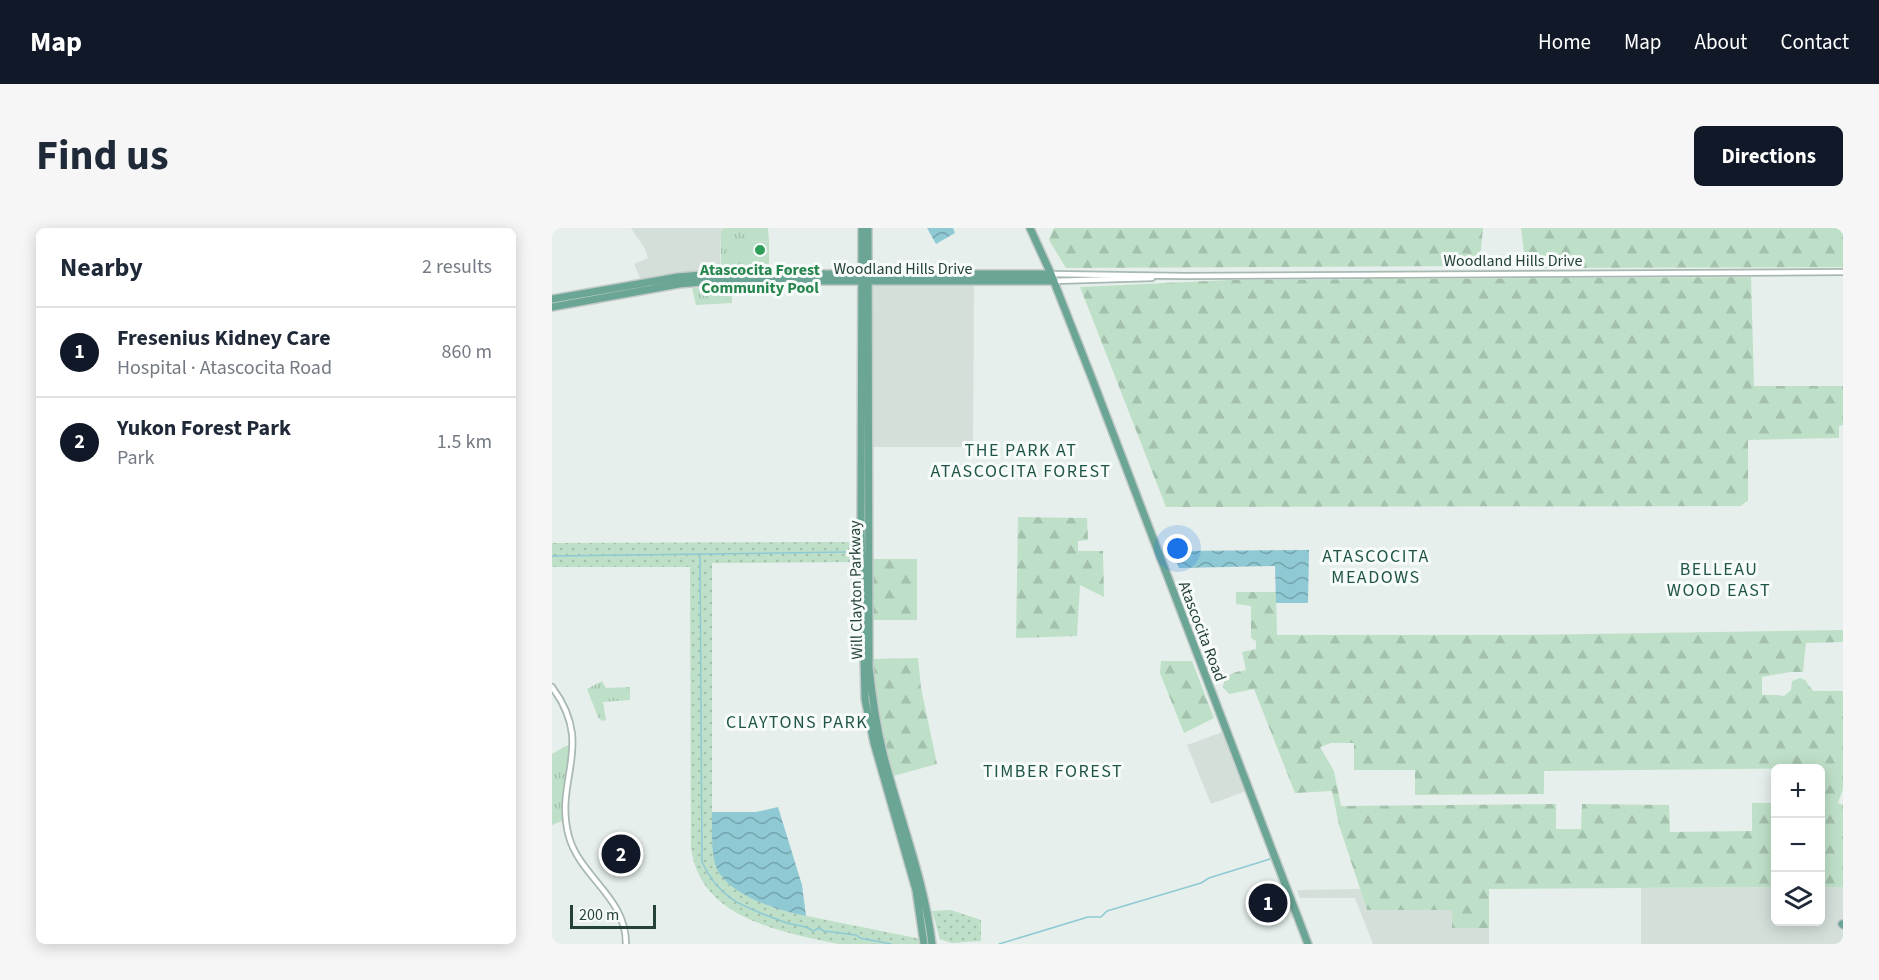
<!DOCTYPE html>
<meta charset="utf-8">
<style>
body{margin:0;font-family:"Source Sans 3",sans-serif;background:#f6f6f7;color:#1f2937}
.controls{position:absolute;right:18px;bottom:18px;display:grid;overflow:hidden;border-radius:9px;box-shadow:0 3px 15px #0003}
.controls button{width:54px;height:54px;display:grid;place-items:center;padding:0;border:0;border-bottom:2px solid #e0e1e3;background:#fff;color:#1f2937;font:30px sans-serif}
.scale{position:absolute;left:18px;bottom:15px;width:86px;box-sizing:border-box;padding-left:6px;border:3px solid #24423a;border-top:0;font-size:16px;line-height:21px;white-space:nowrap;color:#24423a;-webkit-text-stroke:4px #f7fbf9;paint-order:stroke}
.you{position:absolute;left:626px;top:321px;width:21px;height:21px;margin:-15px;border:4px solid #fff;border-radius:50%;background:#1a73e8;box-shadow:0 0 0 9px #1a73e833}
.badge{display:grid;place-items:center;width:39px;height:39px;border-radius:50%;background:#111827;color:#fff;font-size:20px;font-weight:700}
.pin{position:absolute;translate:-50% -50%;border:3px solid #fff;box-shadow:0 2px 6px #0006}
.list{margin:0;padding:0;list-style:none}
h2{display:flex;justify-content:space-between;align-items:center;height:78px;margin:0;padding:0 24px;font-size:26px}
h2 small{font-size:20px;font-weight:400;color:#747a83}
.list li{display:grid;grid-template-columns:39px 1fr auto;gap:18px;align-items:center;box-sizing:border-box;height:90px;padding:0 24px;border-top:2px solid #e0e1e3}
.list b{display:block;font-size:22px;white-space:nowrap}
.list p{margin:0;font-size:20px;white-space:nowrap;color:#747a83}
.list em{font-size:20px;font-style:normal;color:#747a83}
.icon{flex:none;width:33px;height:33px;fill:none;stroke:currentColor;stroke-width:2;stroke-linecap:round;stroke-linejoin:round}
.map{position:relative;flex:none;width:1291px;height:716px;overflow:hidden;border-radius:9px}
header{display:flex;align-items:center;gap:36px;box-sizing:border-box;height:84px;padding:0 30px;background:#111827;color:#fff}
header strong{font-size:28px}
nav{display:flex;gap:33px;margin-inline-start:auto;font-size:21px}
.intro{display:flex;align-items:center;justify-content:space-between;box-sizing:border-box;height:144px;padding:0 36px}
h1{margin:0;font-size:42px}
.button{padding:15px 27px;border-radius:9px;background:#111827;color:#fff;font-size:21px;font-weight:700}
main{display:flex;gap:36px;padding:0 36px}
aside{flex:1;background:#fff;border-radius:9px;box-shadow:0 3px 15px #0003}
.map>svg:first-child{display:block}
</style>
<header>
<strong>Map</strong>
<nav><a>Home</a><a>Map</a><a>About</a><a>Contact</a></nav>
</header>
<div class="intro"><h1>Find us</h1><a class="button">Directions</a></div>
<main>
<aside>
<h2>Nearby<small>2 results</small></h2>
<ul class="list">
<li><span class="badge">1</span><div><b>Fresenius Kidney Care</b><p>Hospital · Atascocita Road</p></div><em>860 m</em></li>
<li><span class="badge">2</span><div><b>Yukon Forest Park</b><p>Park</p></div><em>1.5 km</em></li>
</ul>
</aside>
<div class="map">
<svg width="1291" height="716" viewBox="0 0 1291 716">
<defs>
<pattern id="grass-dots" width="8" height="8" patternUnits="userSpaceOnUse" patternTransform="scale(1.5)"><rect width="8" height="8" fill="#bfe0c8"/><path d="M2 2h.1M6 6h.1" fill="none" stroke="#a4c1ad" stroke-width="1.8" stroke-linecap="round"/></pattern>
<pattern id="forest-firs" width="22" height="20" patternUnits="userSpaceOnUse" patternTransform="scale(1.5)"><rect width="22" height="20" fill="#bfe0c8"/><path d="M5 1l3.5 6h-7zM16 11l3.5 6h-7z" fill="#a4c1ad"/></pattern>
<pattern id="park-tufts" width="24" height="20" patternUnits="userSpaceOnUse" patternTransform="scale(1.5)"><rect width="24" height="20" fill="#bfe0c8"/><path d="M3 7l-1-3M5 7V3M7 7l1-3M15 17l-1-3M17 17v-4M19 17l1-3" fill="none" stroke="#a4c1ad"/></pattern>
<pattern id="water-waves" width="16" height="10" patternUnits="userSpaceOnUse" patternTransform="scale(1.5)"><rect width="16" height="10" fill="#8ec9d4"/><path d="M0 5q4-4 8 0t8 0" fill="none" stroke="#74a5ad"/></pattern>
</defs>
<rect width="100%" height="100%" fill="#e6efeb"/>
<path fill="#d4dfda" d="M79,0H172L169,3L168,42L140,44L89,52L82,36L96,30L93,21Z
M422,55L421,219H319L320,56Z
M673,503L694,563L659,576L635,517Z
M1223,659L1224,694H1268L1269,659H1291V716H1089V660Z
M808,661L815,682H900L901,700H937V716H821L803,670H748L745,662Z"/>
<path fill="url(#grass-dots)" d="M307,314L306,334L160,335V612C163,623 165,638 170,648C179,663 219,679 235,684L369,711L370,716H287C230,704 147,691 139,619L138,339H0V315Z
M399,682L429,692V713L400,715L388,711L380,683Z"/>
<path fill="url(#forest-firs)" d="M502,0H931L929,22L917,38L514,40L497,12Z
M969,0H1291V39L974,40Z
M1199,49L1202,158H1291V197L1287,198V210L1196,212V272L1189,278L614,279L528,59L677,52Z
M466,289L535,290L536,312L526,313V323H551L552,369L528,357L525,408L464,410Z
M319,331H365V392H319Z
M684,364H724L725,407H964L1291,402V414L1254,415L1251,444H1238L1210,449V467H1225L1232,468L1239,462L1240,453L1248,450L1253,452L1261,463H1291V561L1286,575L1291,577V659H1269L1268,540L992,543V566L863,567V542H802V515H779L768,519L782,543L789,578L1004,576V601H1029L1030,576L1117,577L1118,604L1200,603V575H1223V659L937,661V700H900V682H815L787,597L780,563L743,565L702,461L677,466L671,459L673,449L684,444L694,442L690,424L704,421V413L699,410V378L684,376Z
M366,430L369,460L385,536L341,548L324,474L321,434L322,431Z
M609,433H640L662,490L632,505L608,445Z"/>
<path fill="url(#park-tufts)" d="M172,0H216L217,13L200,14V31H194V42H169V3Z
M180,57V75L144,77L140,60Z
M50,453L54,460L78,459V472L51,474L54,492L50,493L46,489L35,461Z
M14,518H19L10,567V593L0,597V526Z
M61,611C76,614 83,625 76,640H71L52,617L53,612Z"/>
<path fill="#bfe0c8" d="M217,13V42H194V31H200V14Z"/>
<path fill="url(#water-waves)" d="M375,0H401L403,5L384,16Z
M757,322L756,375H724L723,338L627,340L620,323Z
M226,579L250,657L254,688C227,683 172,666 163,636C159,620 160,601 160,584H204Z"/>
<g fill="none" stroke-linecap="round" stroke-linejoin="round">
<path stroke="#8ec9d4" stroke-width="1.5" d="M148,326L150,634C169,675 196,680 235,695C244,698 253,696 261,703L267,700L272,703L304,707L308,710L339,716
M0,328L296,324
M447,716L536,689H549L555,683L649,655L657,650L718,631"/>
<g stroke="#a8b8b2" stroke-width="8">
<path id="minor" d="M499,46L632,48L1291,44
M502,53L600,50
M0,459C44,518 1,551 17,609C29,650 74,669 74,716"/>
</g>
<g stroke="#c2cac8" stroke-width="10">
<path id="major" d="M310,0L309,302L313,471L322,515L364,662L372,716
M316,0L317,439C320,468 324,496 331,525C347,589 372,650 380,716
M478,0L499,46L541,153L756,716
M0,71L126,49L162,46H499
M0,79L127,56L161,53H502
M1290,696L1291,697"/>
</g>
<use href="#minor" stroke="#fff" stroke-width="4.5"/>
<use href="#major" stroke="#6aa596" stroke-width="7"/>
</g>
<circle fill="#2e9e5b" stroke="#f7fbf9" stroke-width="2" cx="208" cy="22" r="6"/>
<g text-anchor="middle" stroke-width="6" stroke-linejoin="round" paint-order="stroke">
<g font-size="16" fill="#24423a" stroke="#f7fbf9">
<text x="961" y="38">Woodland Hills Drive</text>
<text x="351" y="46">Woodland Hills Drive</text>
<text transform="translate(303 362) rotate(-91)" y="6">Will Clayton Parkway</text>
<text transform="translate(651 403) rotate(69)" y="6">Atascocita Road</text>
</g>
<g font-size="16" font-weight="bold" fill="#27864d" stroke="#f7fbf9">
<text x="208" y="47">Atascocita Forest<tspan x="208" dy="18">Community Pool</tspan></text>
</g>
<g font-size="18" letter-spacing="1.5" fill="#1f5548" stroke="#f7fbf9">
<text x="469" y="228">THE PARK AT<tspan x="469" dy="21">ATASCOCITA FOREST</tspan></text>
<text x="824" y="334">ATASCOCITA<tspan x="824" dy="21">MEADOWS</tspan></text>
<text x="1167" y="347">BELLEAU<tspan x="1167" dy="21">WOOD EAST</tspan></text>
<text x="245" y="500">CLAYTONS PARK</text>
<text x="501" y="549">TIMBER FOREST</text>
</g>
</g>
</svg>
<div class="controls">
<button>+</button>
<button>−</button>
<button><svg class="icon" aria-label="layers" viewBox="0 0 24 24"><path d="M12 4l9 5-9 5-9-5zM3 14l9 5 9-5"/></svg></button>
</div>
<div class="scale">200 m</div>
<div class="you"></div>
<div class="pin badge" style="left:716px;top:675px">1</div>
<div class="pin badge" style="left:69px;top:626px">2</div>
</div>
</main>
